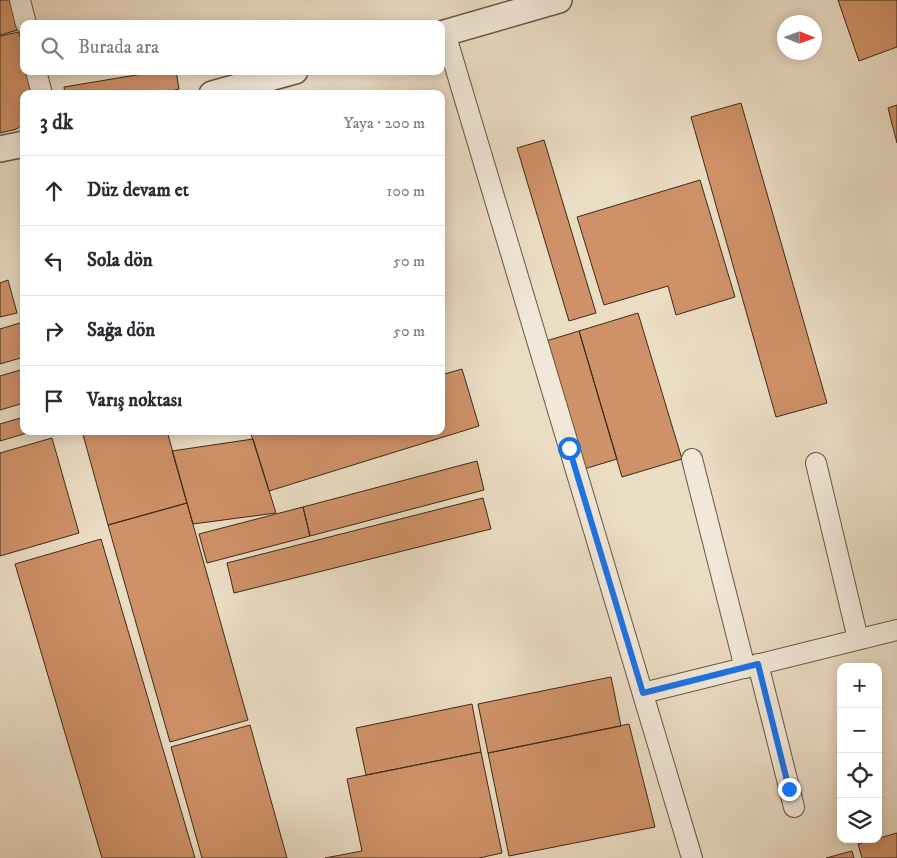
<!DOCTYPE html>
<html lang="tr">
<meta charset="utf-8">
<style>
body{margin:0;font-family:"IM FELL DW Pica",serif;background:#f2f2f3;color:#2b2b33}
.controls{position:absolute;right:15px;bottom:15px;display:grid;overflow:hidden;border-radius:10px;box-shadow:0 2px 12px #0003}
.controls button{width:45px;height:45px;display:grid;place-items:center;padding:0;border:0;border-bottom:1px solid #e1e1e2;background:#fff;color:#2b2b33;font:25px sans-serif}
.compass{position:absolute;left:777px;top:15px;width:45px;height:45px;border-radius:50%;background:#fff;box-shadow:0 2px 12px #0003;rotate:91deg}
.stop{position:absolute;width:15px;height:15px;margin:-11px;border:4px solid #1a73e8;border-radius:50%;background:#fff}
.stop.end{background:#1a73e8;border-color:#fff;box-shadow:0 1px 5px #0008}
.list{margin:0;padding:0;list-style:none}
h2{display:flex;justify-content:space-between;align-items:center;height:65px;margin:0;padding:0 20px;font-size:21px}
h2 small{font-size:16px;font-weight:400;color:#7c7c81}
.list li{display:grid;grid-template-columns:32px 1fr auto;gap:15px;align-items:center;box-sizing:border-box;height:70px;padding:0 20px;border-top:1px solid #e1e1e2}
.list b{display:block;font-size:19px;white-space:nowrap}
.list em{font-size:16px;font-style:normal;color:#7c7c81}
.icon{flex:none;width:28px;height:28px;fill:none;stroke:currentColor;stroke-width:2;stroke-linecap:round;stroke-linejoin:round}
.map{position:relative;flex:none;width:897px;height:858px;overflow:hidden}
.search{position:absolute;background:#fff;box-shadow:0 2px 12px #0003;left:20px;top:20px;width:425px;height:55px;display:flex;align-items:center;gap:12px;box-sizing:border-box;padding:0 18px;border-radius:10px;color:#7c7c81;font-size:19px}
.panel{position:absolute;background:#fff;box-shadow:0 2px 12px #0003;left:20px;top:90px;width:425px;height:345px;border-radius:10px}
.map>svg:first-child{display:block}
</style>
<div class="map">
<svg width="897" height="858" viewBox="0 0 897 858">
<rect width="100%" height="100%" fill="#ebdcc4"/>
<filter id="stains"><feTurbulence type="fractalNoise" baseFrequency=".004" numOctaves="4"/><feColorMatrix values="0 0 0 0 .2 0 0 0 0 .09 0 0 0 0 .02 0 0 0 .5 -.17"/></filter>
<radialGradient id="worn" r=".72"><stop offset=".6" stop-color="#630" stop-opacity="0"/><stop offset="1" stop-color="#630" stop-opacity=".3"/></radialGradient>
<path fill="#cf9168" stroke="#392a17" d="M0,0H11L18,30L0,35Z
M838,0H897V47L859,61Z
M19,32L24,54V71H28L32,94H24L23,123L17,129L0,133V36Z
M160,71H176L179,89L160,94H65L64,87Z
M741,103L827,403L776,417L691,117Z
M897,105V143L888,108Z
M544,140L596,313L569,321L517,148Z
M700,180L735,297L676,315L668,286L604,305L577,217Z
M8,280L17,313L0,317V283Z
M638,313L682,459L622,477L579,331Z
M20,323L24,337V357L0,364V329Z
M579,331L617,459L584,469L546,341Z
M24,369V403L0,410V376Z
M462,369L479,426L269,491L251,434L259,431H441V375Z
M24,417V431H34L0,441V424Z
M82,431H167L187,503L108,525Z
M52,438L79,533L0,556V453Z
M253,439L276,513L193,524L172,451Z
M477,461L484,490L310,536L303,507Z
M483,498L491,529L234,593L227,563Z
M187,503L248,720L170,742L108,525Z
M303,507L310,536L207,563L199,534Z
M101,539L195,858H102L15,564Z
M611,677L621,726L488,753L478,704Z
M472,704L481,752L366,775L356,728Z
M629,724L655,827L509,856L488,753Z
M250,725L287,858H202L171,747Z
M481,752L502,853L479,858H325L362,851L347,779Z
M897,833V858H862L858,844Z
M852,851L854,858H826Z"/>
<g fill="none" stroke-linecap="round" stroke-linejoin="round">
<g stroke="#665642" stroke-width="22">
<path id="minor" d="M20,0L26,24
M445,33L692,858
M36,71L42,94
M692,459L745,668
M816,463L858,639
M758,664L794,807
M643,693L897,630"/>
</g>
<g stroke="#665642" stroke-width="28">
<path id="tertiary" d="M441,34L559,0
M212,94L295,71
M0,149L24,144"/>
</g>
<use href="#minor" stroke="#f2e8d9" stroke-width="20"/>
<use href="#tertiary" stroke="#f2e8d9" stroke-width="25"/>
</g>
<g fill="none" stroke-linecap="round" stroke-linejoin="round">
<path stroke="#1a73e8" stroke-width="6" d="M569,448L643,693L758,664L789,789"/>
</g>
<rect width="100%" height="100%" filter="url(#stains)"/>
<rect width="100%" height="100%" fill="url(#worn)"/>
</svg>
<div class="controls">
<button>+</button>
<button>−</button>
<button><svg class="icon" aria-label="locate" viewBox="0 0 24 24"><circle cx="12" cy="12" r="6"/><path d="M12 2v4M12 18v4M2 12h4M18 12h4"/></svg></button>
<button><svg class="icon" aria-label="layers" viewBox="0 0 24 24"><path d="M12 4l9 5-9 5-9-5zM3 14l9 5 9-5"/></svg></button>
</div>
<svg class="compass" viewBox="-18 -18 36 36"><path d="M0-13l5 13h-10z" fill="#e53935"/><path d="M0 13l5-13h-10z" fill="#7c7c81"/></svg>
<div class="stop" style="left:569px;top:448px"></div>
<div class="stop end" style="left:789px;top:789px"></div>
<div class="search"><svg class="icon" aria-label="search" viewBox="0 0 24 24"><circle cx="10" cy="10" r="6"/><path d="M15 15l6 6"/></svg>Burada ara</div>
<section class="panel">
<h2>3 dk<small>Yaya · 200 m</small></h2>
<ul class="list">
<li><svg class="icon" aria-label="ahead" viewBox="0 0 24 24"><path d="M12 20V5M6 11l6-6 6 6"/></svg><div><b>Düz devam et</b></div><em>100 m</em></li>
<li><svg class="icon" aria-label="left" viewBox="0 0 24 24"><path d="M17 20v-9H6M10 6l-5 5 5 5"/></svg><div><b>Sola dön</b></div><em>50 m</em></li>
<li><svg class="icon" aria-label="right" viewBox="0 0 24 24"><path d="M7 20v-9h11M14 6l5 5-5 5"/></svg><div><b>Sağa dön</b></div><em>50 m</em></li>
<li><svg class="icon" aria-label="arrive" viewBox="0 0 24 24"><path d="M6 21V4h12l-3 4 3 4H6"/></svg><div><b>Varış noktası</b></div></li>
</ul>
</section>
</div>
